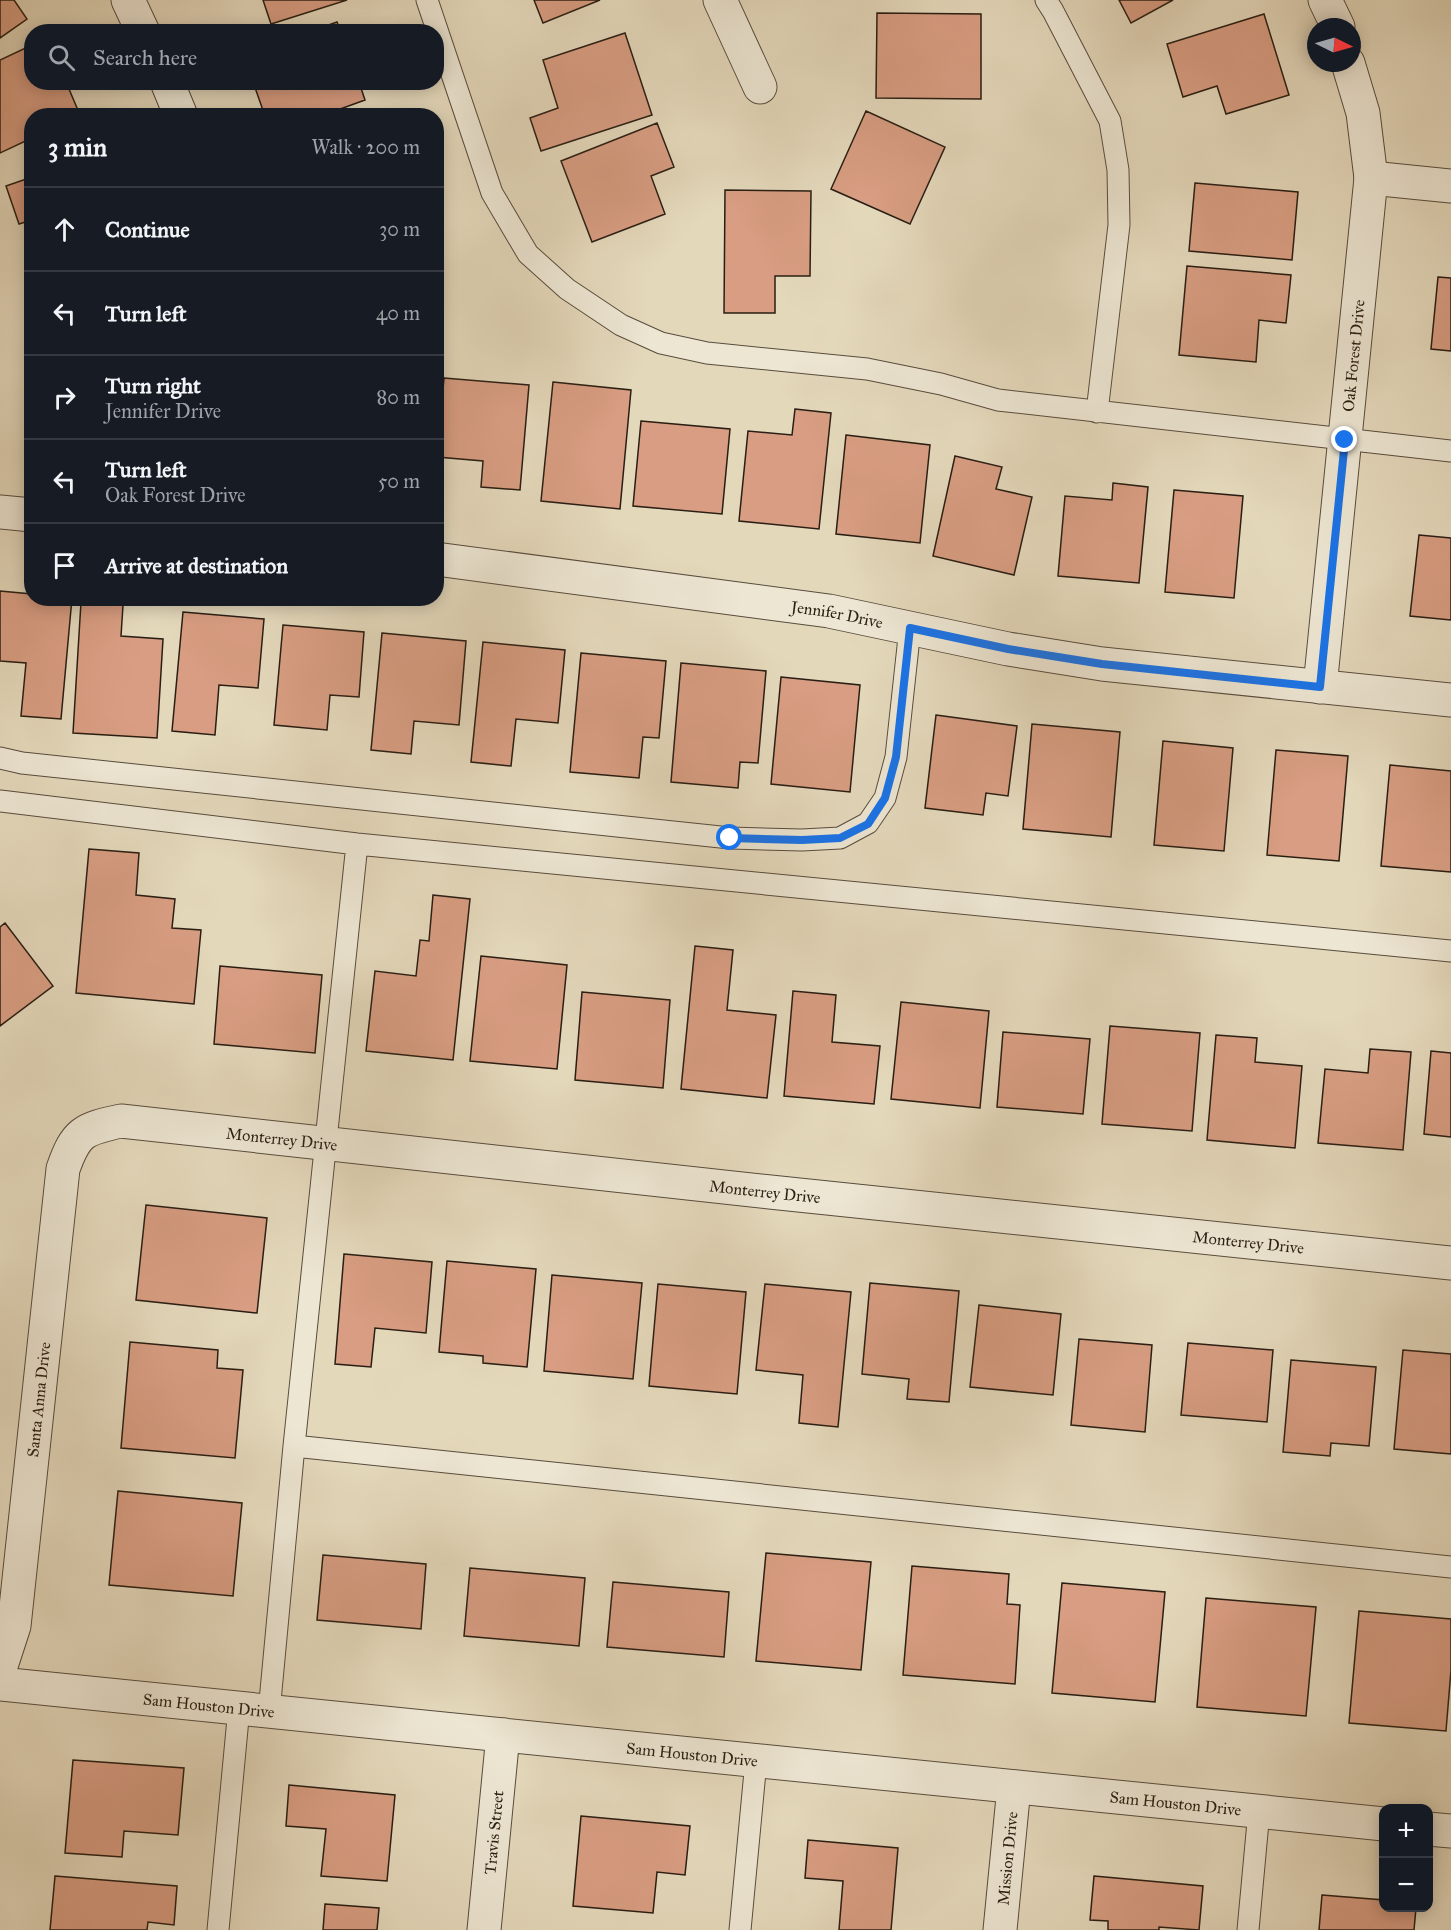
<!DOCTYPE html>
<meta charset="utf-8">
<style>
body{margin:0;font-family:"IM FELL Great Primer",serif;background:#20242c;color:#f1f3f6}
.controls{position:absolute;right:18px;bottom:18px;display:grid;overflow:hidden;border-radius:12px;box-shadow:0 3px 15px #0003}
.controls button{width:54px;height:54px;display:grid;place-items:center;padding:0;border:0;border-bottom:2px solid #363941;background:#171b24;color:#f1f3f6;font:30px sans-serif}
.compass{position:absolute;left:1307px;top:18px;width:54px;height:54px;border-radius:50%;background:#171b24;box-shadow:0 3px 15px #0003;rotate:95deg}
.stop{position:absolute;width:18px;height:18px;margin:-14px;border:4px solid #1a73e8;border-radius:50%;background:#fff}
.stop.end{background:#1a73e8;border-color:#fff;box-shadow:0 2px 6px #0008}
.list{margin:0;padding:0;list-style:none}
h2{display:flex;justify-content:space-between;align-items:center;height:78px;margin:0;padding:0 24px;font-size:26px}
h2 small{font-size:20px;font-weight:400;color:#9ea1a6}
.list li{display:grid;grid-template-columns:39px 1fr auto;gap:18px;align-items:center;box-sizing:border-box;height:84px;padding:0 24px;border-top:2px solid #363941}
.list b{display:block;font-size:22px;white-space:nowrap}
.list p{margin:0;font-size:20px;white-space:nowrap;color:#9ea1a6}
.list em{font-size:20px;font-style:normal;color:#9ea1a6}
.icon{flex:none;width:33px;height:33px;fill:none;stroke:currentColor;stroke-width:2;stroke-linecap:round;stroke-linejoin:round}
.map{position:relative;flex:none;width:1451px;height:1930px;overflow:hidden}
.search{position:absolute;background:#171b24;box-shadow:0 3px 15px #0003;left:24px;top:24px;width:420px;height:66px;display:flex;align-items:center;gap:15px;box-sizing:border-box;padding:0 21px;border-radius:24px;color:#9ea1a6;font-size:22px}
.panel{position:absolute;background:#171b24;box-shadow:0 3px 15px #0003;left:24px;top:108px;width:420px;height:498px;border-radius:24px}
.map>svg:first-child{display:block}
</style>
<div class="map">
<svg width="1451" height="1930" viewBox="0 0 1451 1930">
<rect width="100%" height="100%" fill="#e4d8bb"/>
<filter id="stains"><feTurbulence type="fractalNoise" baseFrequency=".00333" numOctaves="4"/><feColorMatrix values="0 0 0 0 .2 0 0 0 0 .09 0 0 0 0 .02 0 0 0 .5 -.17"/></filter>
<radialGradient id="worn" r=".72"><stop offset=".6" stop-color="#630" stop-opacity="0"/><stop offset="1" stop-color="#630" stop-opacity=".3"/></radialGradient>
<path fill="#d89d82" stroke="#291e13" stroke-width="1.5" d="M0,0H14L27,19L0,38Z
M263,0H347L271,24Z
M534,0H600L543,23Z
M1119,0H1173L1131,23Z
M877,13L981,14V99L876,98Z
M1264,14L1289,95L1226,114L1217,86L1183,97L1167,44Z
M337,22L341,32H309Z
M625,33L652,115L541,151L530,118L558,108L543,60Z
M32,45V82H66L80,115L32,116V138L0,153V60Z
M253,82H359L365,100L321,116H265Z
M866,111L945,147L910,224L831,189Z
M657,123L674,167L651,176L665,214L592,242L561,161Z
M32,177V220L19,224L6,186Z
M1195,183L1298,192L1292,260L1189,251Z
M725,190L811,191L810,276H775V313H724Z
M1187,266L1291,275L1286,323L1259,320L1256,362L1179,355Z
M1438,277L1451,278V351L1431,349Z
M444,378L529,385L520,490L481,487L483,461L437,457Z
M553,382L631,390L620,509L541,501Z
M795,409L831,413L819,529L739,521L748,431L792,435Z
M641,421L730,429L722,514L633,506Z
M846,435L930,445L920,543L836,534Z
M955,456L1002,467L996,489L1032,497L1014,575L933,556Z
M1113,483L1148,487L1139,583L1058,576L1065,496L1112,500Z
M1174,490L1243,496L1234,598L1165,592Z
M1419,535L1451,538V620L1410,616Z
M0,591L32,594V598H72L61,719L21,716L26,663L0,661Z
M81,602L123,605L121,636L163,639L157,738L73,733Z
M183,612L264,619L258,688L219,685L215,735L172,731Z
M283,625L364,632L359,697L330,695L327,730L274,725Z
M382,633L466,641L459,725L414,721L411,754L371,750Z
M483,642L565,650L558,723L516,719L511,766L471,762Z
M581,653L666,661L659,738L643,737L639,778L570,772Z
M681,663L766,671L758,763L740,762L738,788L671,782Z
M781,677L860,685L850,792L771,784Z
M936,715L1017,726L1008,796L986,793L983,815L925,808Z
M1032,724L1120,732L1111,837L1023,829Z
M1163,741L1233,748L1224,851L1154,845Z
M1276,750L1348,756L1339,861L1267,855Z
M1390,765L1451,771V872L1381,866Z
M89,849L139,853L136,895L175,899L172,928L201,930L194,1004L76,993Z
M433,895L470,899L453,1060L366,1051L375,971L416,976L420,940L429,941Z
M5,923L53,986L0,1026V927Z
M695,946L733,950L727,1010L776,1015L767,1098L681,1089Z
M481,956L567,965L557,1069L470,1061Z
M220,966L322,975L315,1053L214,1044Z
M793,991L836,995L832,1042L880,1046L874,1104L784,1096Z
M582,992L670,1000L663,1088L575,1080Z
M901,1002L989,1011L980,1108L891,1099Z
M1110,1026L1200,1033L1192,1131L1102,1124Z
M1003,1032L1090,1039L1083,1114L997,1107Z
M1216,1035L1257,1038L1255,1062L1302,1066L1295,1148L1207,1140Z
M1370,1049L1411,1052L1403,1150L1318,1143L1325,1069L1368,1073Z
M1431,1051L1451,1053V1137L1424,1134Z
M146,1205L267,1218L257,1313L136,1300Z
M344,1254L432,1262L426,1333L375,1328L371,1367L335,1364Z
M447,1261L536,1269L527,1367L483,1363V1356L439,1352Z
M552,1275L642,1283L633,1379L544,1371Z
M870,1283L959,1291L949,1402L907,1399L909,1379L862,1374Z
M658,1284L746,1292L737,1394L649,1386Z
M765,1284L851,1292L838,1427L799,1423L803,1375L756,1370Z
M979,1305L1061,1314L1053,1395L970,1387Z
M1079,1339L1152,1345L1145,1432L1071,1425Z
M130,1342L218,1350L217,1368L243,1370L235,1458L121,1448Z
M1188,1343L1273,1350L1267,1422L1181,1415Z
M1403,1350L1451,1354V1454L1394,1449Z
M1291,1360L1376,1367L1369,1446L1331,1443L1330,1456L1283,1452Z
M118,1491L242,1503L233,1596L109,1585Z
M766,1553L871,1562L861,1670L756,1661Z
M323,1555L426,1564L421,1629L317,1620Z
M912,1566L1009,1574L1007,1604L1020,1605L1015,1684L903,1675Z
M470,1568L585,1578L579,1646L464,1636Z
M613,1582L729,1592L724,1657L607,1647Z
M1062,1583L1165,1592L1155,1702L1052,1693Z
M1206,1598L1316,1607L1306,1716L1197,1707Z
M1359,1611L1451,1619V1670L1446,1731L1349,1723Z
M73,1760L184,1768L178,1835L124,1831L122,1857L65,1853Z
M289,1785L395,1795L387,1881L321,1876L326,1829L286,1826Z
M581,1816L690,1826L685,1875L657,1872L653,1913L573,1906Z
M808,1840L898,1848L891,1930H839L843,1881L805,1878Z
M55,1876L177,1886L174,1925L148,1922L147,1930H50Z
M1094,1876L1203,1886L1199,1930L1159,1927V1930H1108V1921L1090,1920Z
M1322,1895L1384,1900V1908H1416L1414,1930H1319Z
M325,1904L379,1908L377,1930H323Z"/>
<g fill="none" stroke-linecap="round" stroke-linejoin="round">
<g stroke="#584c3d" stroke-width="23">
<path id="service" d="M427,0L492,193L528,254L567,289L621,325L661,343L707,353L867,369L941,384L998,400L1451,451
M1046,0L1053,11L1110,121L1118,170L1119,225L1097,412
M0,758L22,763L730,838L802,840L840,838L868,823L885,798L896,757L910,628
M0,801L357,844L1451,951
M294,1446L1451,1567
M269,1712L294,1446L357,844
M218,1930L239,1708
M740,1930L756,1761
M1248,1930L1259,1811"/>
</g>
<g stroke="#584c3d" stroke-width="35">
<g id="minor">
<path d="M128,0L143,32"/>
<path d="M720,0L760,87"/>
<path d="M1325,0L1338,27"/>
<path d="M167,82L181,116"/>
<path d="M1371,178L1451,186"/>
<path d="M0,512L32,515"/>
<path id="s1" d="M436,559L829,611L1008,649L1102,664L1451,700"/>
<path id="s2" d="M1320,687L1371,178L1363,113L1348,63"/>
<path id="s3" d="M0,1669L14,1626L63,1169C76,1132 83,1129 121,1121L770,1192L1451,1263"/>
<path id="s4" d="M0,1684L503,1735"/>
<path id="s5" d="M1000,1930L1014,1787"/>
</g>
</g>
<g stroke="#584c3d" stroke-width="35">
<g id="tertiary">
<path d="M1428,1829L1451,1831"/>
<path id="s6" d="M484,1930L503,1735L1384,1824"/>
</g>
</g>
<use href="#service" stroke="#ede6d3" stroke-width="21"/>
<use href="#minor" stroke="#ede6d3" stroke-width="33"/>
<use href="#tertiary" stroke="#ede6d3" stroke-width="33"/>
</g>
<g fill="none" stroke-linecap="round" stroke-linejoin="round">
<path stroke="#1a73e8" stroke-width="8" d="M730,838L802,840L840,838L868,824L885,798L896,757L910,628L1008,649L1102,664L1320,687L1345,440"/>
</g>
<g text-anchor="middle" stroke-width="5" stroke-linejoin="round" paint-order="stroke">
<g font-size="16" fill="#291e13" stroke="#ede6d3">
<text dy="6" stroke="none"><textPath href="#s2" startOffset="333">Oak Forest Drive</textPath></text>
<text dy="6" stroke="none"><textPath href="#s1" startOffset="405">Jennifer Drive</textPath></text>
<text dy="6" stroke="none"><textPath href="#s3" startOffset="748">Monterrey Drive</textPath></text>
<text dy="6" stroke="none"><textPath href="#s3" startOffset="1234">Monterrey Drive</textPath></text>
<text dy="6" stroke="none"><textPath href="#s3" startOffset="1720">Monterrey Drive</textPath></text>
<text dy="6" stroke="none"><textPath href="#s3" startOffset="273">Santa Anna Drive</textPath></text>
<text dy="6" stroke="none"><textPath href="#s4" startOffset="210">Sam Houston Drive</textPath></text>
<text dy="6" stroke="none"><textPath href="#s6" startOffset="386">Sam Houston Drive</textPath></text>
<text dy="6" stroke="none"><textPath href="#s6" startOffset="872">Sam Houston Drive</textPath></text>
<text dy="6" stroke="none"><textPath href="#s6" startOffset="98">Travis Street</textPath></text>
<text dy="6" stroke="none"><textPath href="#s5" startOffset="72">Mission Drive</textPath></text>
</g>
</g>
<rect width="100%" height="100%" filter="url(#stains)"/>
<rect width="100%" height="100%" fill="url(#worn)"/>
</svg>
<div class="controls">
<button>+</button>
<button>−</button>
</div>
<svg class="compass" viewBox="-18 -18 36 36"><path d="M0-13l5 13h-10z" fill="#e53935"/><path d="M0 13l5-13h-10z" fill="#9ea1a6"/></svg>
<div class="stop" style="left:730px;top:838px"></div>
<div class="stop end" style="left:1345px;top:440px"></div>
<div class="search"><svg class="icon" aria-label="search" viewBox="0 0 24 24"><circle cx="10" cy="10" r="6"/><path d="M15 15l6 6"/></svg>Search here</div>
<section class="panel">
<h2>3 min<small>Walk · 200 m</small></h2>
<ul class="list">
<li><svg class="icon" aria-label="ahead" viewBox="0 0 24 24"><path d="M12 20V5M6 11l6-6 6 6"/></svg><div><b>Continue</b></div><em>30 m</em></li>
<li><svg class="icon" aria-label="left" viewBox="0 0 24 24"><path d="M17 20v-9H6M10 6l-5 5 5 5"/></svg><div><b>Turn left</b></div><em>40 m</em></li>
<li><svg class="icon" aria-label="right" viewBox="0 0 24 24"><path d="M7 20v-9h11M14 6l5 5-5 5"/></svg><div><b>Turn right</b><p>Jennifer Drive</p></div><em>80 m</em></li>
<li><svg class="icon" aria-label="left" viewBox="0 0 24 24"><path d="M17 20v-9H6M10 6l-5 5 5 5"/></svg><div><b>Turn left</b><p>Oak Forest Drive</p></div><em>50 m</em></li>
<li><svg class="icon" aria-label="arrive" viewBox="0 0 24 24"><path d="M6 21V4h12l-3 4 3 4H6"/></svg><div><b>Arrive at destination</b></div></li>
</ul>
</section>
</div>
